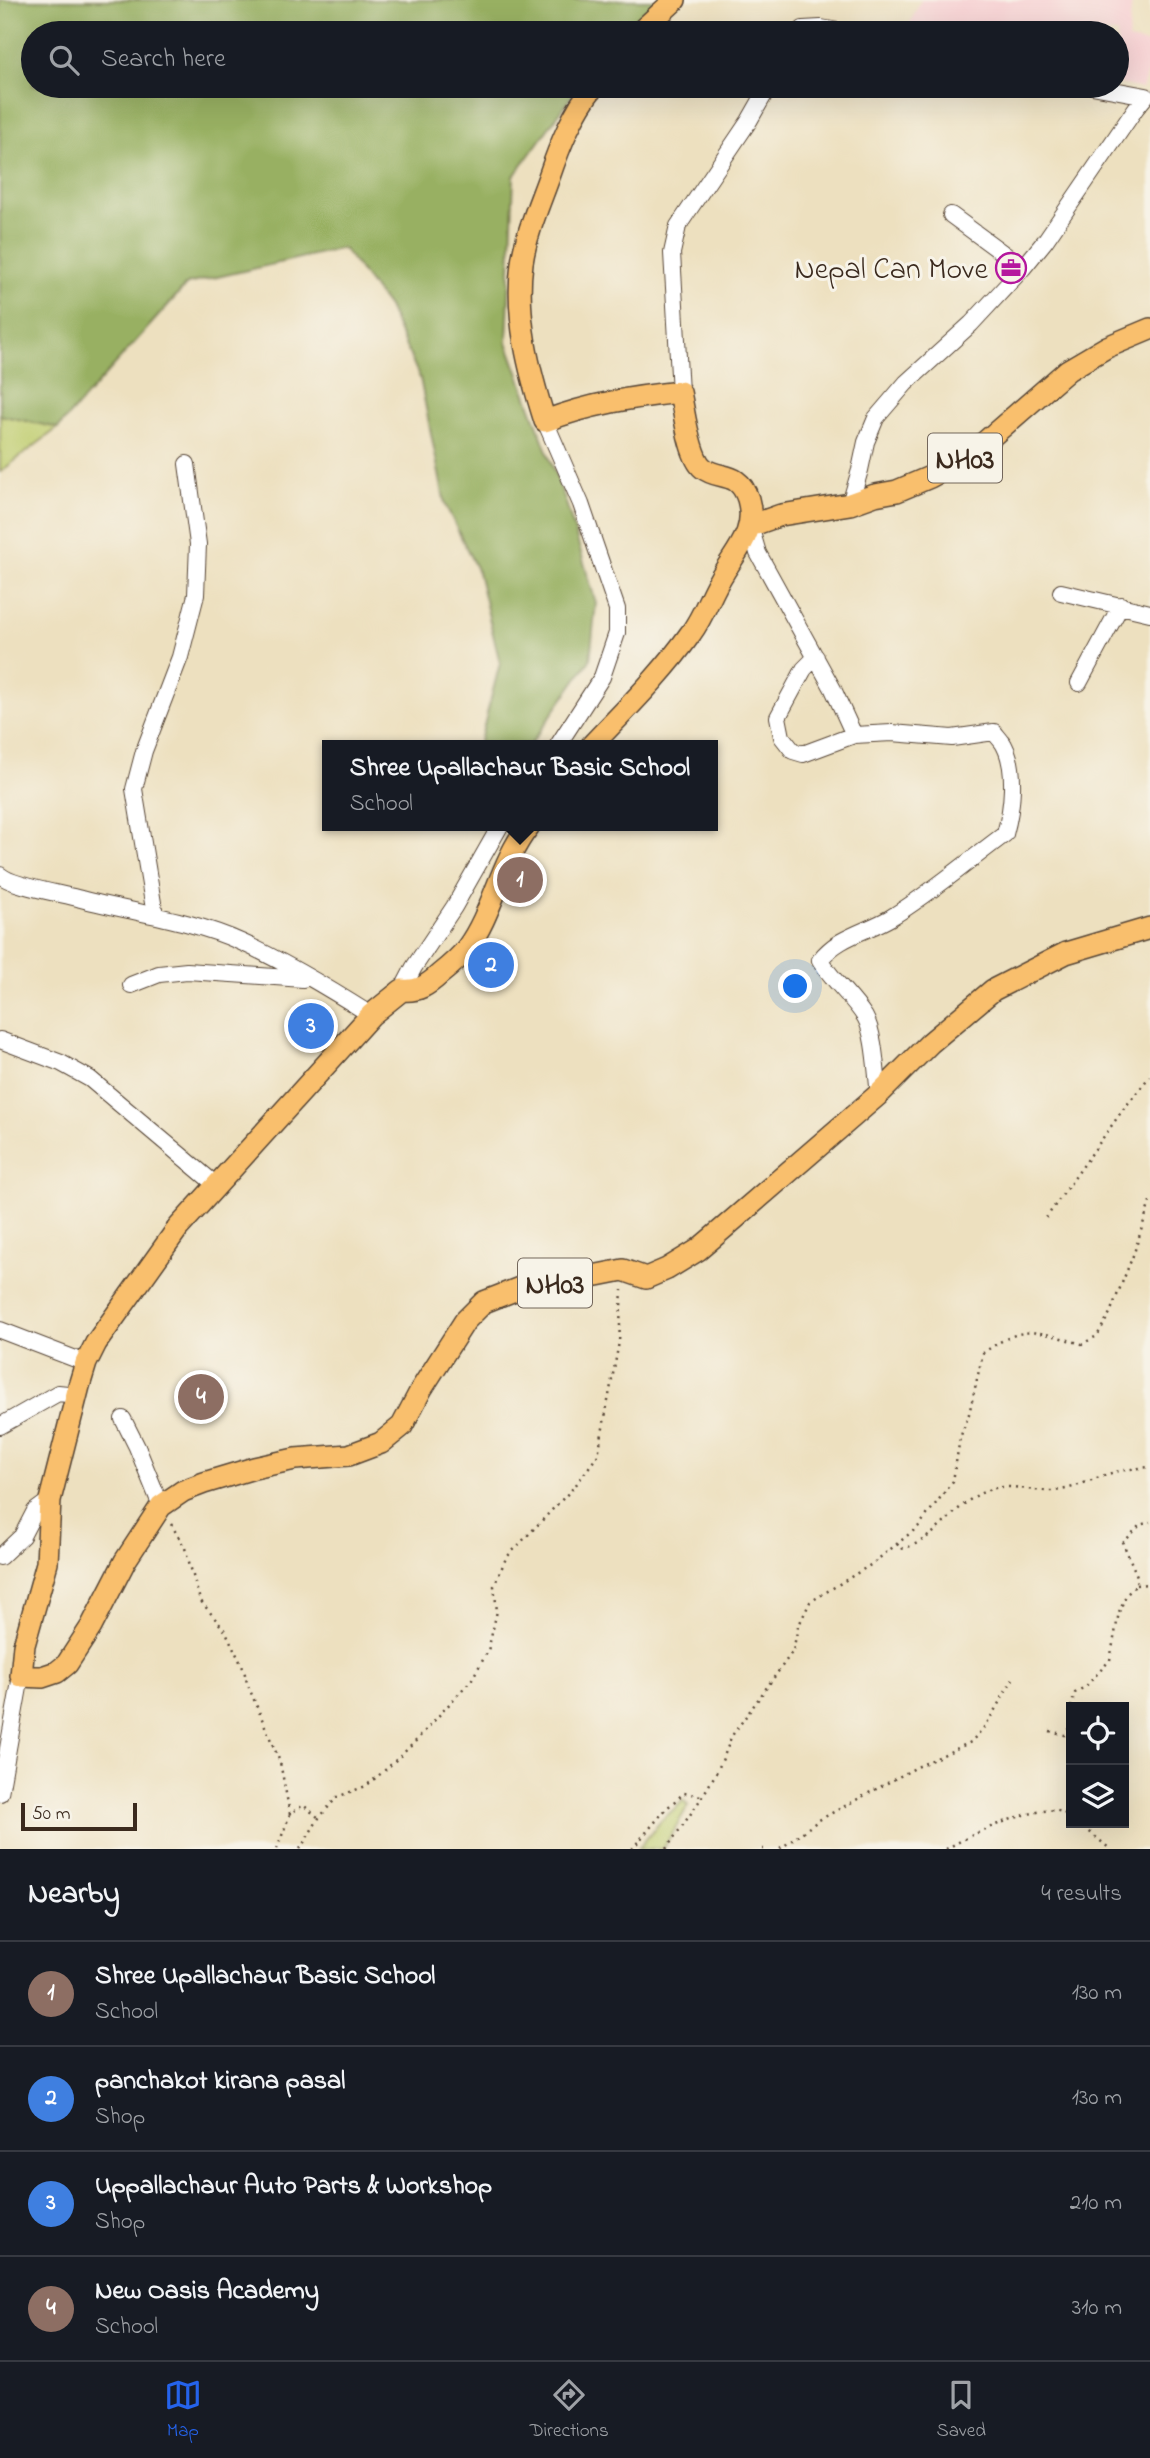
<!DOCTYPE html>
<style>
body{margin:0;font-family:"Indie Flower",sans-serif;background:#242831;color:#f1f3f6}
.controls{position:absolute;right:21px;bottom:21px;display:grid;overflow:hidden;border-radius:0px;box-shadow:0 7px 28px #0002}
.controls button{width:63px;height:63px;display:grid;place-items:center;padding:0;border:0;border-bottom:2px solid #363941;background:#171b24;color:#f1f3f6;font:35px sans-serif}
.scale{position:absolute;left:21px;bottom:18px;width:116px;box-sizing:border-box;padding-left:7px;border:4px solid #3b2a1e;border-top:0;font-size:19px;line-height:24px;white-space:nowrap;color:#3b2a1e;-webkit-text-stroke:5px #f7f3e8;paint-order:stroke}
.you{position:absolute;left:796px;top:987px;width:24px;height:24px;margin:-18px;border:5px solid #fff;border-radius:50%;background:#1a73e8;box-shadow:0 0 0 10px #1a73e833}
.badge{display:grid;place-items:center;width:46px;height:46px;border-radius:50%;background:#2563eb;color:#fff;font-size:23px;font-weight:700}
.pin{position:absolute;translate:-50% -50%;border:4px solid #fff;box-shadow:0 2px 7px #0006}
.popup{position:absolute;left:322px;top:740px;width:396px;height:91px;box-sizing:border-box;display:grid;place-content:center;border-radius:0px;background:#171b24;filter:drop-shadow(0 2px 5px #0005);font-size:23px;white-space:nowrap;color:#9ea1a6}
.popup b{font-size:26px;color:#f1f3f6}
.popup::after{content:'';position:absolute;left:50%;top:100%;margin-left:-14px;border:14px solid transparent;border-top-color:#171b24}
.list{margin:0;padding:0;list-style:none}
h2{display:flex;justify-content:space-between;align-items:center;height:91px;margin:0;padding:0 28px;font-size:30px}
h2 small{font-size:23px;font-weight:400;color:#9ea1a6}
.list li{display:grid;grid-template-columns:46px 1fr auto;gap:21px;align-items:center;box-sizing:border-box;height:105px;padding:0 28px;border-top:2px solid #363941}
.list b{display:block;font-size:26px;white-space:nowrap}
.list p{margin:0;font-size:23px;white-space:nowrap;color:#9ea1a6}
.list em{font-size:23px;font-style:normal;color:#9ea1a6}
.icon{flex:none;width:38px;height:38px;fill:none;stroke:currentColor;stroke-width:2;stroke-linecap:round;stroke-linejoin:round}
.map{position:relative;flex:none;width:1150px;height:1849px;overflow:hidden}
.search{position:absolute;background:#171b24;box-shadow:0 7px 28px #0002;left:21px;right:21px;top:21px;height:77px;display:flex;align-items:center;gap:18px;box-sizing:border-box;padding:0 24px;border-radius:38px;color:#9ea1a6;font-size:26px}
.sheet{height:511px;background:#171b24}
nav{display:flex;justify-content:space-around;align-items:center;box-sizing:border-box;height:98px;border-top:2px solid #363941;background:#171b24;font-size:19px;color:#9ea1a6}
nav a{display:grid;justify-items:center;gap:4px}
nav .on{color:#2563eb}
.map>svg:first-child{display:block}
</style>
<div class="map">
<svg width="1150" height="1849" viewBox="0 0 1150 1849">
<rect width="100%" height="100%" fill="#f7f3e8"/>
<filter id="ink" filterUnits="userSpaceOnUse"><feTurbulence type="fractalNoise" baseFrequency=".0143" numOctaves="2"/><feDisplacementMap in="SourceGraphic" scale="14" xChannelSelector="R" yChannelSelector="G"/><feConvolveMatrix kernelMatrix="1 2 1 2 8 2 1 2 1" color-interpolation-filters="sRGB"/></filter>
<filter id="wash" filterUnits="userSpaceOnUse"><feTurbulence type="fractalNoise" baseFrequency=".00686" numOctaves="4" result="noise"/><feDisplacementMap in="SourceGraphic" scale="28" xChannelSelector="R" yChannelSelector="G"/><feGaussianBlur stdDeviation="1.57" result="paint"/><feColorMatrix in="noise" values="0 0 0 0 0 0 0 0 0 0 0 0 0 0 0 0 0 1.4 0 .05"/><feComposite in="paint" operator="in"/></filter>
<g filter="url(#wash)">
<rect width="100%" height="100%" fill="#ede0bf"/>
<path fill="#f7cfd2" d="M921,0H1132L1128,40L1150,44V64L1142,89L1117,83V33H905Z"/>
<path fill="#c0cd6f" stroke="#7e7c46" stroke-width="2" d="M0,415L58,428L0,472Z
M684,1800L688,1806L663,1849H638L660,1822Z"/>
<path fill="#98b062" stroke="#6a6d40" stroke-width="2" d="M0,0H657L620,33H33V86H579L514,176L507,342L567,506L596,603L590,660L530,745H479L500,663L478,572L445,504L420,378L388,307L343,248L187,284L58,428L0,415Z"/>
</g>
<g filter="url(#ink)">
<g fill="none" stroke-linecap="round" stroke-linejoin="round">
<g stroke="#564536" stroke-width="18">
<path id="minor" d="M801,33L803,29L821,28L850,33
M1092,86L1146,96
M951,215L1023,268
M680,392L672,253L678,226L749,121L769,86
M545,421L581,504L617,609V633L602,677L558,745
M850,504L860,470L866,442L876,418L906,383L971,324L1023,268L1045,241L1136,108L1146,96
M750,526L758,553L833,689L854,735
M1061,592L1150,613
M816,657L804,669L778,717L782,737L793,751L803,754L854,735L892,733L952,738L994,732C997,736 1002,741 1004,745C1017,769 1012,809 1005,834C967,862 930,894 890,918C866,932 837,937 820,960C833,982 852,996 865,1017C875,1034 876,1074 879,1094
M1079,683L1121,605
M0,875C11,886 64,894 81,899C134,913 190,919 241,942C286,962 330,989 371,1015
M155,915L134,789L144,751L180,657L196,595L198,544L187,464
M131,985L159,974L187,971L303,979
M402,990L414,967L454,907L500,826
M0,1040L61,1063L90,1079L216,1185
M0,1330L86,1363
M123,1419L137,1447L161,1506
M0,1426L58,1393L77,1395
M0,1557L22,1536L35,1511L50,1500
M0,1793L21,1676"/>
</g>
<g stroke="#564536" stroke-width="24">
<path id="major" d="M639,33L675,0
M750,526L781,515L850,504L875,495L897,491L930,477L970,455L1068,370L1107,347L1150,329
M592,745C626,709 663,673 691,633C705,614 711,592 724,572C738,549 757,530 748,499C738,469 719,481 703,468C689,457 684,410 680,392C633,397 590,404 545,421C529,371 515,317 522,263C526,234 539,205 549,177C560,145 573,112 594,86
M529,826C500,862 494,911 467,948C460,958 450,966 440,974C428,985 418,992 402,990L371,1015L178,1228L96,1343L86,1363L79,1386L50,1500L47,1563L24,1645L21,1676L42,1677L57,1672L67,1664L91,1627L125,1561L161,1506L183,1491L204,1483L254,1468L295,1459L349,1455L381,1443L402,1426L422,1388L465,1321L484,1302L525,1286L552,1284L623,1270L646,1278L667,1269L698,1250L725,1227L879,1094L930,1043L993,990L1066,953L1150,928"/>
</g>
<path stroke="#564536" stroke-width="2.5" stroke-dasharray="2 5" stroke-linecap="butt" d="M1046,1218L1122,1111L1150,1076
M171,1524L185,1548L200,1600L226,1632L244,1670L247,1683L280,1762L290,1814
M897,1544L901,1549C941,1539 952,1504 988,1490C1010,1482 1030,1492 1052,1491C1072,1490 1089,1480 1108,1474C1121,1470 1137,1468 1150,1467
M1136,1585L1150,1584
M1071,1707L1075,1693L1086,1686L1110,1660L1119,1612L1126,1595L1136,1585L1137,1576L1123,1543L1140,1525L1150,1522
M1050,1731L1065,1735L1071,1726V1708
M1079,1823L1110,1849
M277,1849L290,1814L303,1805L319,1818
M300,1849L319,1818L337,1797L366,1786L384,1771L413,1744L472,1679L488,1651L497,1611L494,1586L506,1558L575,1486L598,1455L619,1342L622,1290
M632,1849L667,1808L684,1793L701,1796
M666,1849C691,1813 718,1779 731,1737L793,1651L798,1627L810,1602L872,1564L918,1527L953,1481L960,1438L969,1414L983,1353C1025,1323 1036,1331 1082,1344L1097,1336L1110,1313L1134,1253L1150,1202
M762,1849H766
M780,1849L819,1820L917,1767L971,1742L986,1725L1013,1679
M946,1849C968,1836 1037,1803 1062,1812C1065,1813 1068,1816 1071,1818"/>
<use href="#minor" stroke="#fff" stroke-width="16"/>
<use href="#major" stroke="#f9bf6d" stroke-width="21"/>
</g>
</g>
<defs>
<g id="office-ring" transform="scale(1.575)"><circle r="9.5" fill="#f7f3e8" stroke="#b5179e" stroke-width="1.5"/><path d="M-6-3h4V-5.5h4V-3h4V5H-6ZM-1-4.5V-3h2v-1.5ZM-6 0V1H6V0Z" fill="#b5179e"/></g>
</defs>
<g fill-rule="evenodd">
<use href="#office-ring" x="1011" y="268"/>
</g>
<g text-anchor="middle" stroke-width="6" stroke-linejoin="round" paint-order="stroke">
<g fill="#f7f3e8" stroke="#73665b" stroke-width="2">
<rect x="928" y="433.5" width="74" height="49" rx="5"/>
<rect x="518" y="1258.5" width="74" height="49" rx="5"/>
</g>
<g font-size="28" font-weight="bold" fill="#3b2a1e">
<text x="965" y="468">NH03</text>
<text x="555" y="1293">NH03</text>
</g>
<g font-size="30" fill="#3b2a1e" stroke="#f7f3e8" text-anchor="end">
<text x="988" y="278">Nepal Can Move</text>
</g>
</g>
</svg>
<div class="controls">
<button><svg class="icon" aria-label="locate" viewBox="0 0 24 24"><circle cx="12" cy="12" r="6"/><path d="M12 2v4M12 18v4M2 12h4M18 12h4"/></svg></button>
<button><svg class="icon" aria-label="layers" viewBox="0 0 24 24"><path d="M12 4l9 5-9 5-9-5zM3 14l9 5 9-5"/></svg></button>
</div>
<div class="scale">50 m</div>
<div class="you"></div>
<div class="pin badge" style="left:520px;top:880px;background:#8d6e63">1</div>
<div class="popup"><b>Shree Upallachaur Basic School</b>School</div>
<div class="pin badge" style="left:491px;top:965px;background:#3f7fe0">2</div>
<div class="pin badge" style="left:311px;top:1026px;background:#3f7fe0">3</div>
<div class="pin badge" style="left:201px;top:1397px;background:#8d6e63">4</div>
<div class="search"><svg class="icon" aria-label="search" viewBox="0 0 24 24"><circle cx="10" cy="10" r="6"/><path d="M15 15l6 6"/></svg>Search here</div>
</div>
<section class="sheet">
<h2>Nearby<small>4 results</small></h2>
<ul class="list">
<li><span class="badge" style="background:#8d6e63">1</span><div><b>Shree Upallachaur Basic School</b><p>School</p></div><em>130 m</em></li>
<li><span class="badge" style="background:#3f7fe0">2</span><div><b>panchakot kirana pasal</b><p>Shop</p></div><em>130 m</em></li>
<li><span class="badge" style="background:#3f7fe0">3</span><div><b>Uppallachaur Auto Parts &amp; Workshop</b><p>Shop</p></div><em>210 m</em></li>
<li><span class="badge" style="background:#8d6e63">4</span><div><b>New Oasis Academy</b><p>School</p></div><em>310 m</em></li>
</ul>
</section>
<nav>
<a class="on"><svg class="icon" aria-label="map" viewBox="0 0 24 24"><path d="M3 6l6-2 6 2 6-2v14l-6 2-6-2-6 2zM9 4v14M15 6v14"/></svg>Map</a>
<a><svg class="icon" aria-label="directions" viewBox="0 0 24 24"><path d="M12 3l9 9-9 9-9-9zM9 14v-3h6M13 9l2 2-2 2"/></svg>Directions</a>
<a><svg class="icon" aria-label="saved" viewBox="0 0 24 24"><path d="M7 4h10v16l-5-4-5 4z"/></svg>Saved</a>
</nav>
